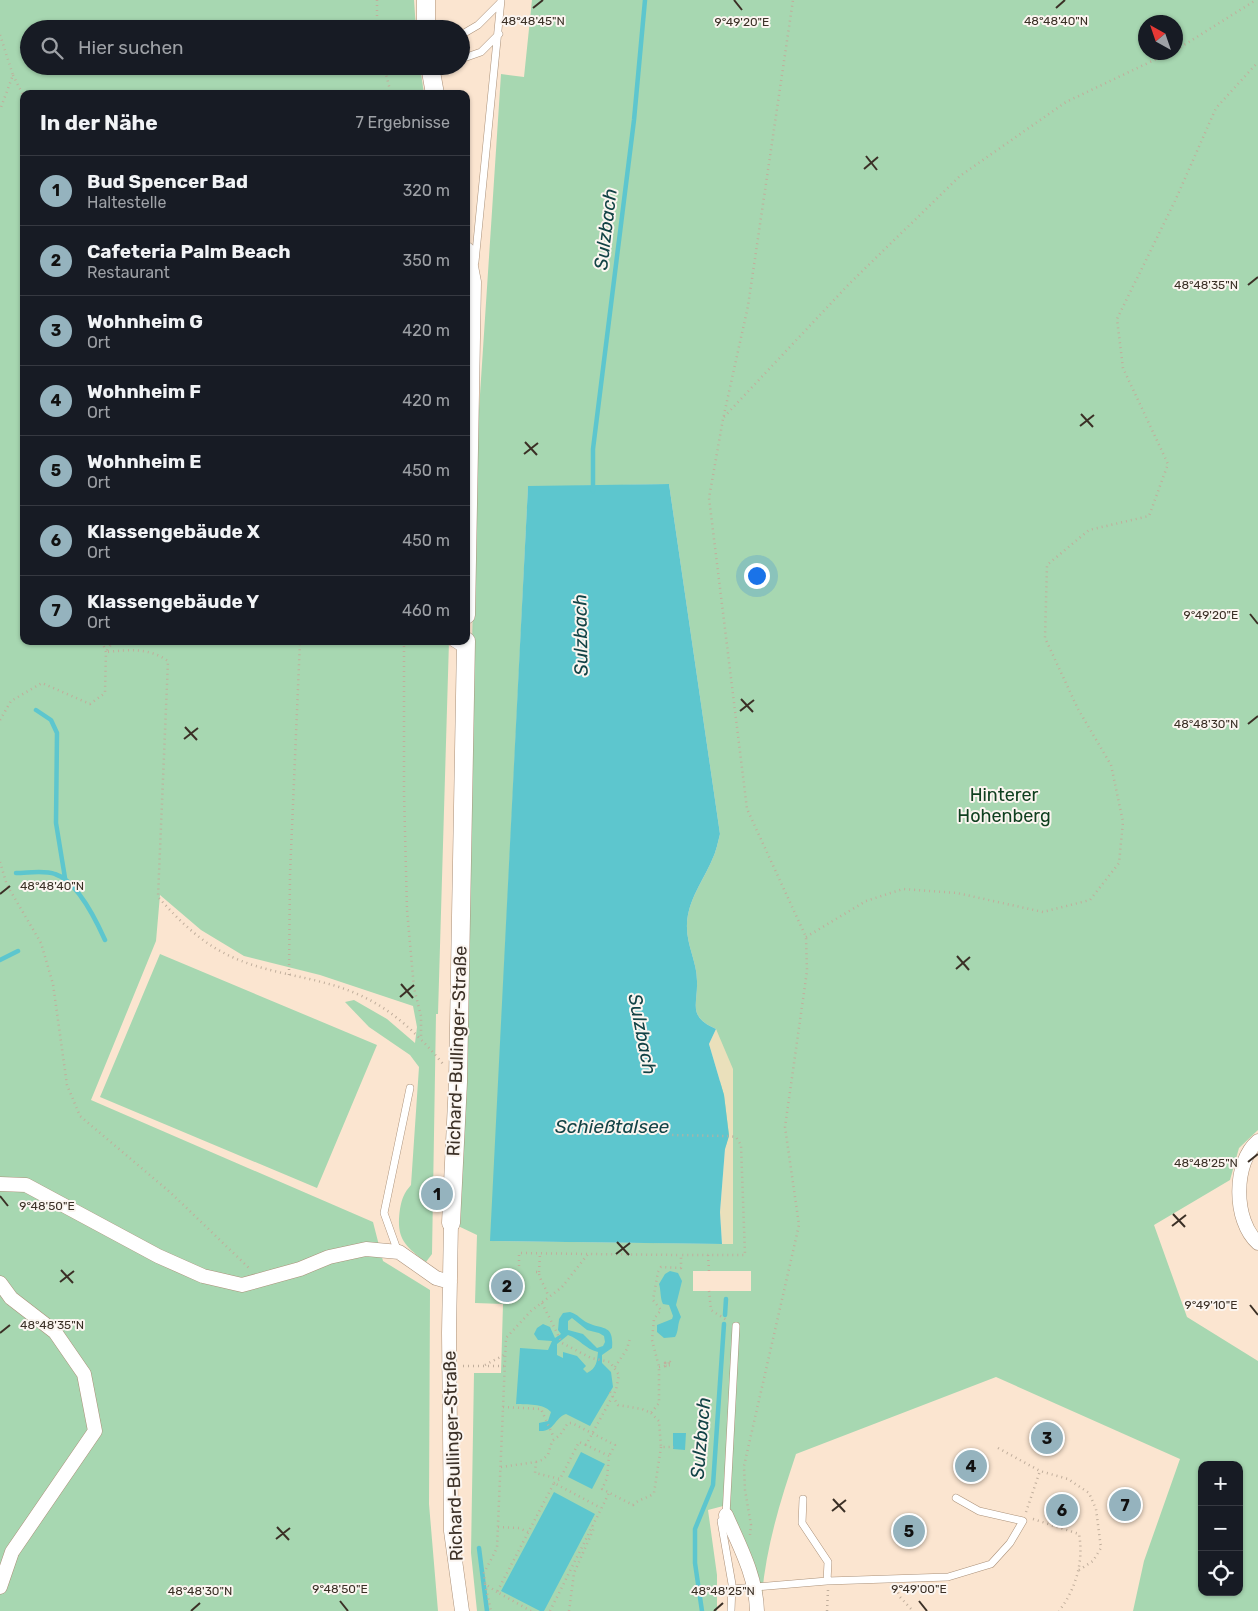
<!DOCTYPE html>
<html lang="de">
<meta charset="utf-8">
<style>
body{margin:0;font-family:Rubik,sans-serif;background:#20242c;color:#f1f3f6}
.controls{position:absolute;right:15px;bottom:15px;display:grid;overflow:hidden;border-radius:10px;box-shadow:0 1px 4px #0004}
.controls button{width:45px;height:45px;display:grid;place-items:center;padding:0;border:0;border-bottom:1px solid #363941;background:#171b24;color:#f1f3f6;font:25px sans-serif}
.compass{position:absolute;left:1138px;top:15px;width:45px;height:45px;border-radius:50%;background:#171b24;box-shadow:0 1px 4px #0004;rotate:320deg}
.you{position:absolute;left:756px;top:575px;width:18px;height:18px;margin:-12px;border:4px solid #fff;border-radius:50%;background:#1a73e8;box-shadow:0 0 0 8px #1a73e833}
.badge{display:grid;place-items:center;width:32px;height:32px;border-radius:50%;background:#95b3be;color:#111;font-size:16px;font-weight:700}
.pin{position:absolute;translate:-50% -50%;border:2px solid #fff;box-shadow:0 1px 5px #0006}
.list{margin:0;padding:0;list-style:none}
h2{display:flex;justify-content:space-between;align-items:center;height:65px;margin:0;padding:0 20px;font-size:21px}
h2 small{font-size:16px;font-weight:400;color:#9ea1a6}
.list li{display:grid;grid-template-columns:32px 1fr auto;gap:15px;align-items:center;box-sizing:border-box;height:70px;padding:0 20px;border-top:1px solid #363941}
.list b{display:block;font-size:19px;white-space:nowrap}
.list p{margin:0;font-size:16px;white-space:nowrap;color:#9ea1a6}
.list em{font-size:16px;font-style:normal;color:#9ea1a6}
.icon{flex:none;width:28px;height:28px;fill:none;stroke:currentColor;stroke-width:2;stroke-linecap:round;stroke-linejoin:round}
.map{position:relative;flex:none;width:1258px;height:1611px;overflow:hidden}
.search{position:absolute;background:#171b24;box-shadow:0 1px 4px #0004;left:20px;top:20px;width:450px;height:55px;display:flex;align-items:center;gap:12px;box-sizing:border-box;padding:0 18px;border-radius:28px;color:#9ea1a6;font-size:19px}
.panel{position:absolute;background:#171b24;box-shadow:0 1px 4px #0004;left:20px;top:90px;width:450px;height:555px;border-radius:10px}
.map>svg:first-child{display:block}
</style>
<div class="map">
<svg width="1258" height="1611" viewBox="0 0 1258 1611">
<rect width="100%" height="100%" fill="#fbe5d0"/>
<path fill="#a7d7b1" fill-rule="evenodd" d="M0,0H414L416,29H29V66H420L424,94H24V641H449L438,1014H436L432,1254L426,1262C403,1245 396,1237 400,1209C402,1198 404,1193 411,1185L419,1067L410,1055L369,1027L345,1002L354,1000L387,1019L415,1043L417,1027L413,1006L320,975L244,956L201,930L160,895L156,941L91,1100L373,1222L383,1261L430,1290L429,1504L438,1611H0Z
M532,0H1258V1130L1239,1148L1230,1180L1154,1225L1187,1317L1258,1361V1611H1133L1144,1561L1180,1459L996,1377L796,1454C779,1505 763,1556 761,1611L751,1587L727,1505L708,1510L717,1575V1611H477L471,1553L474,1373H501L503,1304L475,1303L477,1235L456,1225L478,425L501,74L524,77ZM1146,22H1176V52H1146ZM669,484L720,834C718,842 716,852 712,860C703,881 688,900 687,924C686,945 697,961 697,981C698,1005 687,1016 716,1029L733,1244L491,1241L528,487ZM693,1271H751V1291H693ZM1202,1465H1239V1592H1202Z
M160,954L377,1045L317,1188L100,1097Z"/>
<path fill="#eae0bb" d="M716,1029L733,1069V1244H722L720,1212L725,1149L729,1135L724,1095L709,1044Z"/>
<path fill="#5dc6ce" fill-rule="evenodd" d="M669,484L720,834C718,842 716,852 712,860C703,881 688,900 687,924C686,945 697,961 697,981C698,1005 687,1016 716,1029L709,1044L724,1095L729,1136L725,1149L720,1212L722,1244L490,1241L528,486Z
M670,1271L678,1273L682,1281L676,1305L681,1317C677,1324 679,1331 675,1337L664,1338L657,1332V1325L672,1319L673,1316L669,1305L663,1304C660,1298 661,1290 659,1284L665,1274Z
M570,1312C578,1314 581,1320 588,1323C603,1330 614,1324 612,1348L602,1355V1363L611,1372L613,1387L590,1426L566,1414C554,1418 555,1432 539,1431V1423L548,1421L551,1412C543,1403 527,1405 516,1404L520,1348L548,1350L552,1341L538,1340L534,1334L537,1328L543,1324L550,1327L555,1338L561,1334L558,1330L559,1319L563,1313ZM572,1318L587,1330L599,1333L604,1336L605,1342L603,1346L597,1348L583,1334L568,1330V1321ZM568,1335C580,1339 585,1349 598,1352C597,1361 597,1368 587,1373L583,1369L586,1366L577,1356L563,1352V1358L557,1355V1344Z
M673,1433H686L685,1450L673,1449Z
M581,1452L605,1464L592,1489L568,1477Z
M554,1492L595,1514L544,1611H540L501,1591Z"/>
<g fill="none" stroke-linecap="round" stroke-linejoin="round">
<path stroke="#5dc6ce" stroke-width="4.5" d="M593,491V449L634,120L645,0
M36,710L51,720L57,733L56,823L65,878
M16,873C28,873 44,870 55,874C77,881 96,920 105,940
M0,960L18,951
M725,1315L726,1299
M479,1548L487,1611
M702,1611L695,1563V1529L713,1485L724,1324"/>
<g stroke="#ab9179" stroke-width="8">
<path id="service" d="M461,35L478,25L500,3
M461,59L481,52L499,34
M475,262L501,0
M450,641L464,650
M398,1252L384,1213L410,1088
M803,1499L802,1523L828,1562L827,1581
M732,1589L827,1581L948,1577L991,1564L1010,1543L1023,1521L979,1511L956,1498
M731,1611L732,1584L721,1521L726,1515L736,1326"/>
</g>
<g stroke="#ab9179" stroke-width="15">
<path id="minor" d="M1258,1141C1233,1162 1233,1221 1258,1243
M0,1184L26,1185L158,1256L203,1276L242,1285L300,1269L329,1257L366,1249L399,1252L436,1278L450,1282
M451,1223L449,1333L451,1531L462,1611
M0,1283L11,1298L55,1332L84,1374L95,1431L12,1552L0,1587
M726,1515C740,1547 756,1576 757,1611"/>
</g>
<g stroke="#ab9179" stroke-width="19">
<path id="tertiary" d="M426,29V0
M430,66L435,94
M466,251L472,282L466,615
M451,1223L458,1082L466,641"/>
</g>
<path stroke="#c0ae9c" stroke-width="2.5" stroke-dasharray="1 4" stroke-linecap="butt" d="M377,0V29
M0,35L13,75L0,110
M1176,50L1256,0
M384,66L391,94
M13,75L24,97
M724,417L850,283L960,176L1066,102L1171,52
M113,641L106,652C129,650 148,647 168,661L158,897C177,918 198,940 224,953C265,975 313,975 355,993C391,1008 418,1034 443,1064
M404,641V793L407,910L414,988L421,1016V1038
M0,720L11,701L42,683L90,704L105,693L106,652L102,641
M0,862L7,885L41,943L53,984L67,1085L80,1116L171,1193L249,1268
M806,937L866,901L903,889L957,893L1043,912L1090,900L1119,863L1123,822L1111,765L1078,709L1045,638L1047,565L1089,530L1149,516L1168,464L1123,368L1117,319L1175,201L1216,108L1258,62
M289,975L290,874L300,641
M708,1255L709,1271
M519,1266V1253L588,1254
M536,1272H539C539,1280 547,1288 548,1297
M539,1272L540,1254
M709,1291L711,1310L728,1321
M542,1303L562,1343L591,1358L610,1362L619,1375L616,1390L586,1445L609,1456L607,1478L602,1489L633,1505C640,1498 647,1499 654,1493L661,1447
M485,1365L506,1354
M463,1366H505
M615,1367L627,1349L630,1338
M659,1367L671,1365L670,1362L667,1361L664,1364L666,1366H668L669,1362L665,1363L667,1364
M610,1392L618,1405L642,1409L651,1413L659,1403V1367L652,1340L654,1319L661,1310L653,1300L658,1272L661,1267L681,1268V1255H745L741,1145L736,1137L729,1136L668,1135
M503,1407L541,1409L554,1438
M651,1413L659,1421L661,1447H674
M998,1448L1040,1471L1068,1479L1089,1493L1096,1509L1101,1548L1093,1561L1079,1570
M536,1462L542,1460L548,1455L552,1441L560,1435L568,1423H572L615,1445L609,1456
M501,1467L536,1462L535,1473L560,1479
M554,1483L560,1479L579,1442L586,1445
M1026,1512L1040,1471
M1033,1519L1079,1534C1084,1561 1076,1589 1059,1611
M498,1527L519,1528L528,1532
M750,1535L751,1525L745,1490L744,1466L799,1225L785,1127L807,971L806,937L747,809L709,498L723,419L748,306L793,0
M485,1584L491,1611
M896,1588L900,1597L913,1611
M497,1592L485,1584L484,1573L497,1548L506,1338L531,1311L562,1287L588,1254L681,1255
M531,1611L497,1592L554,1483L601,1508
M550,1611L609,1493
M569,1611L574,1573L594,1528L592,1526
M827,1611L828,1590"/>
<use href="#service" stroke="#fff" stroke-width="7"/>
<use href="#minor" stroke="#fff" stroke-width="14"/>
<use href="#tertiary" stroke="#fff" stroke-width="18"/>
</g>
<path fill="none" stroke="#3b3026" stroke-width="2" d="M734,0L742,10M533,8L543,0M1056,8L1065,0M866,156L877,170M864,169L878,157M1248,285L1258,277M1081,414L1093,427M1080,426L1094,415M525,442L537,455M524,454L538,443M1250,614L1258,624M741,699L753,712M740,711L754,700M1248,724L1258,716M185,727L197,740M184,739L198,728M0,894L10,886M957,956L969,970M956,969L970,957M401,984L413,998M400,997L414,985M1248,1162L1258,1154M0,1196L8,1206M1173,1214L1185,1227M1172,1226L1186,1215M617,1242L629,1255M616,1254L630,1243M61,1270L73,1283M60,1282L74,1271M1250,1305L1258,1315M0,1333L10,1325M833,1499L845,1512M832,1511L846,1500M277,1527L289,1540M276,1539L290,1528M340,1601L348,1611M919,1601L927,1611M191,1611L200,1603M714,1611L723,1603"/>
<g text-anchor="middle" stroke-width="4" stroke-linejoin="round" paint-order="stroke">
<g font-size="18" fill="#104020" stroke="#fbf5f0">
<text x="1004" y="801">Hinterer<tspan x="1004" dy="21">Hohenberg</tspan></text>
</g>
<g font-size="18" fill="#3b3026" stroke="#fbf5f0">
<text transform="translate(457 1051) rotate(-88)" y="6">Richard-Bullinger-Straße</text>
<text transform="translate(453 1456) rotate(-92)" y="6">Richard-Bullinger-Straße</text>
</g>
<g font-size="19" font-style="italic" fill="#124346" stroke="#fbf5f0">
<text transform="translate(605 229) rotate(-83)" y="7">Sulzbach</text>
<text transform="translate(580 635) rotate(-91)" y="7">Sulzbach</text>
<text transform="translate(643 1034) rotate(79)" y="7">Sulzbach</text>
<text x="612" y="1133">Schießtalsee</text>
<text transform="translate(700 1438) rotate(-85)" y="7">Sulzbach</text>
</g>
</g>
<g font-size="12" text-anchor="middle" fill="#3b3026" stroke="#fbf5f0" stroke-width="4" stroke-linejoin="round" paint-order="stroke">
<text x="533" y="25">48°48'45"N</text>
<text x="1056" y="25">48°48'40"N</text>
<text x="742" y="26">9°49'20"E</text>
<text x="1206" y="289">48°48'35"N</text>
<text x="1211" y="619">9°49'20"E</text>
<text x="1206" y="728">48°48'30"N</text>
<text x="52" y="890">48°48'40"N</text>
<text x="1206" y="1167">48°48'25"N</text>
<text x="47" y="1210">9°48'50"E</text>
<text x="1211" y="1309">9°49'10"E</text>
<text x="52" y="1329">48°48'35"N</text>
<text x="340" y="1593">9°48'50"E</text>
<text x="919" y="1593">9°49'00"E</text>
<text x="200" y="1595">48°48'30"N</text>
<text x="723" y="1595">48°48'25"N</text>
</g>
</svg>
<div class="controls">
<button>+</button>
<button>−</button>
<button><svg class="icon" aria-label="locate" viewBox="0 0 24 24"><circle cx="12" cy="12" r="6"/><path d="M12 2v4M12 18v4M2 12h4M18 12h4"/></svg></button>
</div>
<svg class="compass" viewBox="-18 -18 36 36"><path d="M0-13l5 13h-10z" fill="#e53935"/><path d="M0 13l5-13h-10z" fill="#9ea1a6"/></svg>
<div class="you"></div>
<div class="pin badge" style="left:437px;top:1194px">1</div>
<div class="pin badge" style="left:507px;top:1286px">2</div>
<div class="pin badge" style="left:1047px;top:1438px">3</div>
<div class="pin badge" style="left:971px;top:1466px">4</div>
<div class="pin badge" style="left:909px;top:1531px">5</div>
<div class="pin badge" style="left:1062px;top:1510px">6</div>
<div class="pin badge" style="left:1125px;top:1505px">7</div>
<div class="search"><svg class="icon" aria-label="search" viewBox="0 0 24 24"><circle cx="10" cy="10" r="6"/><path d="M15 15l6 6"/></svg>Hier suchen</div>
<section class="panel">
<h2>In der Nähe<small>7 Ergebnisse</small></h2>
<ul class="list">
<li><span class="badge">1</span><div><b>Bud Spencer Bad</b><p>Haltestelle</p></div><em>320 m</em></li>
<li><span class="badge">2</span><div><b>Cafeteria Palm Beach</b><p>Restaurant</p></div><em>350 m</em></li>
<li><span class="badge">3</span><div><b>Wohnheim G</b><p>Ort</p></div><em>420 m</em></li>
<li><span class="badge">4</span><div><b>Wohnheim F</b><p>Ort</p></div><em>420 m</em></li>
<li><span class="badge">5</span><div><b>Wohnheim E</b><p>Ort</p></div><em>450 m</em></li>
<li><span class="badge">6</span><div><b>Klassengebäude X</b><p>Ort</p></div><em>450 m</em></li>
<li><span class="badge">7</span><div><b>Klassengebäude Y</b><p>Ort</p></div><em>460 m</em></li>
</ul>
</section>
</div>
